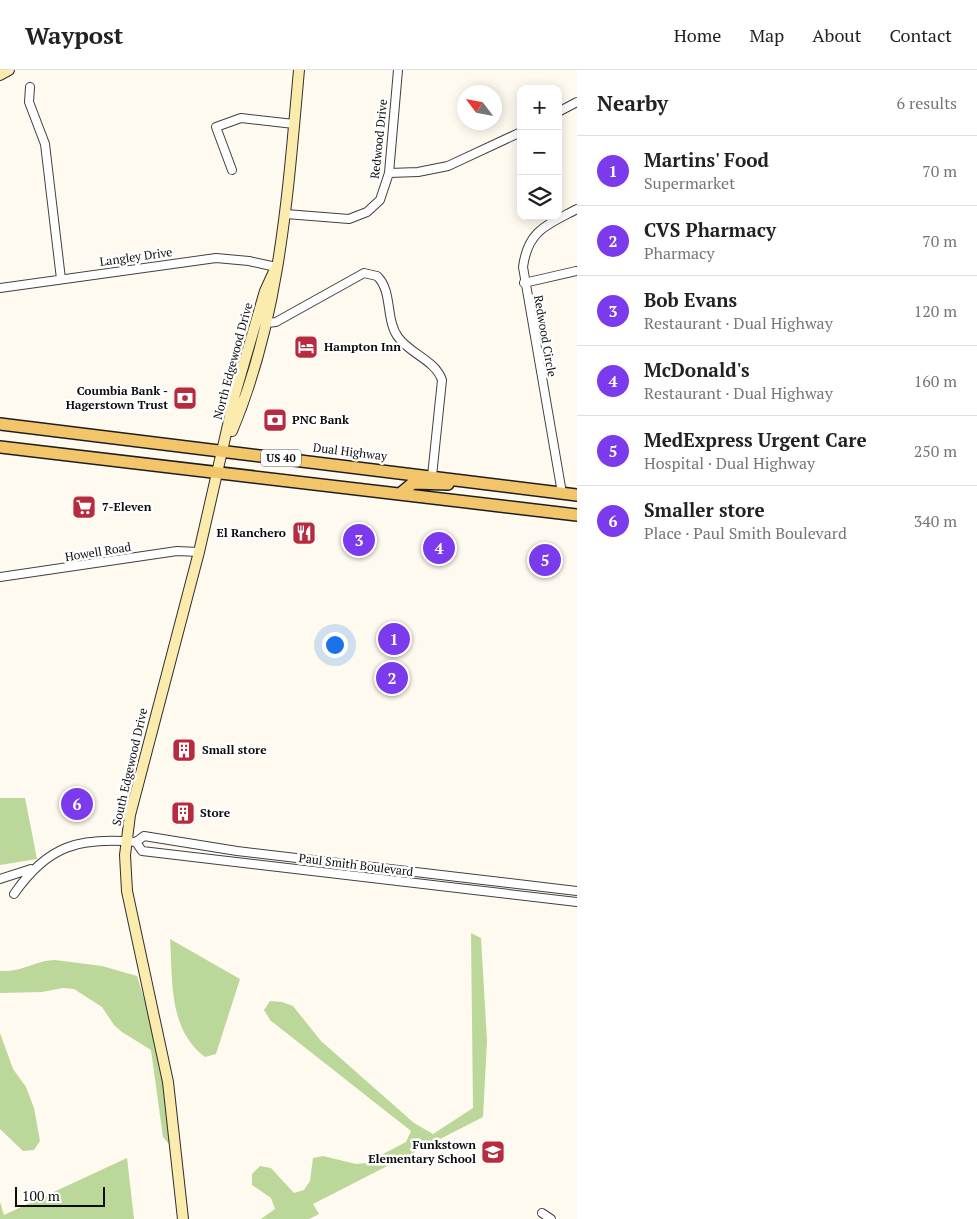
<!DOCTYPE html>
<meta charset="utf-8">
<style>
body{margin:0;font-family:"PT Serif",serif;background:#f2f2f2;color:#222}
.controls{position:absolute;right:15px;top:15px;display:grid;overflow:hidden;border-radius:10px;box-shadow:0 2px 12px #0003}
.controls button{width:45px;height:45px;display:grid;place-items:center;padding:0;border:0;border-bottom:1px solid #e0e0e0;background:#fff;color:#222;font:25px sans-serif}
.compass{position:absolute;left:457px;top:15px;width:45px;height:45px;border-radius:50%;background:#fff;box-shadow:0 2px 12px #0003;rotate:302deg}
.scale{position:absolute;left:15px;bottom:12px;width:90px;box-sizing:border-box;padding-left:5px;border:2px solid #0d0d0d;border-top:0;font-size:14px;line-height:18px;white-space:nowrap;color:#0d0d0d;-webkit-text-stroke:4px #fff;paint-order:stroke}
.you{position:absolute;left:334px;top:574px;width:18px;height:18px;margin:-12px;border:4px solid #fff;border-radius:50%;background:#1a73e8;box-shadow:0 0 0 8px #1a73e833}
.badge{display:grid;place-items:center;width:32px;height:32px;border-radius:50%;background:#7c3aed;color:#fff;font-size:16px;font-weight:700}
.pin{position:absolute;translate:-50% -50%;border:2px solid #fff;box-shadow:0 1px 5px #0006}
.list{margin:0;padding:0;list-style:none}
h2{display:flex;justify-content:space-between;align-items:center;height:65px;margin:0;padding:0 20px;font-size:21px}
h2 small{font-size:16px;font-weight:400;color:#767676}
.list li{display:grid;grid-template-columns:32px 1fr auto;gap:15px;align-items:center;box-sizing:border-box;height:70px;padding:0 20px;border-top:1px solid #e0e0e0}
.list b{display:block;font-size:19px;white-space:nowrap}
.list p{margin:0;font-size:16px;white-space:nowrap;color:#767676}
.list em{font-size:16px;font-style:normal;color:#767676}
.icon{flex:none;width:28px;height:28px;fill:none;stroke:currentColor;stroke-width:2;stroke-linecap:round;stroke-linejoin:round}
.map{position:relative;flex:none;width:577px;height:1149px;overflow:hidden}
header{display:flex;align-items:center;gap:30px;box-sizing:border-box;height:70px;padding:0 25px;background:#fff;border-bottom:1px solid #e0e0e0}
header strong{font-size:24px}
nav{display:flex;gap:28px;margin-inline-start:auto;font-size:18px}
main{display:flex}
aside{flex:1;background:#fff}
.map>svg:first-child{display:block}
</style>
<header>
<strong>Waypost</strong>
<nav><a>Home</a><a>Map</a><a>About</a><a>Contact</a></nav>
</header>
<main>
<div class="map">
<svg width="577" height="1149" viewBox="0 0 577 1149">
<rect width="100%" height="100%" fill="#fefaef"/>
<path fill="#bbd79a" d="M0,728H25L37,789L0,795Z
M471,863L481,868L487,971L483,1047L313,1134L319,1144L309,1149H261L275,1139L271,1128L252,1115V1104L260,1096L271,1098L294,1123L304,1120L310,1111L313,1088L323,1086L356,1094L366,1093L406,1072L411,1061L270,950L264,940L270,931L282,932L293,936L321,971L414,1053L433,1064L473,1038Z
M170,869L240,909L216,984L205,987C168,959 173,911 170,869Z
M55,890L102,896L137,906C151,951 175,1028 169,1074L163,1067L151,980L122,962L114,955L102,937L74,919L63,918L42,922L0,923V901C25,902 32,891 55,890Z
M0,963L13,999L26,1017L34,1038L40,1071L34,1080L23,1081L0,1059Z
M127,1088L134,1149H0V1132L4,1145Z"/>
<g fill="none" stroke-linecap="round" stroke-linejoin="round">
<g stroke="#404040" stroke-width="10">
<path id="street" d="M30,17L29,32L45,74L61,209
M558,42L577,32
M232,100L216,57L241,48L294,54
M389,103L418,102L448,96L521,62
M286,144L349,149L367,142L380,130L389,103L398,0
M524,213L576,201
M0,218L216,188L249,191L276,197
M267,253L276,252L364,203L377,206C393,221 385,249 398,267C410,284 435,290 442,310L432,406
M562,423L523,197C528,160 547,155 577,139
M0,507L177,481L199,482
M136,772L142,781L577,832
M0,809L31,799
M14,824C48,775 79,767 136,772L144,766L237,781L577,821
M542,1143L551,1149"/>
</g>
<g stroke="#2f2f2f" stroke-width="12">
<path id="secondary" d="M0,5L9,0
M232,361C280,247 288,122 299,0
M183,1149L168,1012L127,821L125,785L130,745L199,482L235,324L265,221L276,197"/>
</g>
<g stroke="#1e1e1e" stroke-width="14">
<path id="primary" d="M0,354L577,425
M0,377L577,445
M400,424L413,413L448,414"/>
</g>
<use href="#street" stroke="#fff" stroke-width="8"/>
<use href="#secondary" stroke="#fbebad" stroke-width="10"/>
<use href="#primary" stroke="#f2c56b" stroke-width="11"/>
</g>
<defs>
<g id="hotel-square" transform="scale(1.25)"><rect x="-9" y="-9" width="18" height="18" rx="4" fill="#b72b3f" stroke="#fff"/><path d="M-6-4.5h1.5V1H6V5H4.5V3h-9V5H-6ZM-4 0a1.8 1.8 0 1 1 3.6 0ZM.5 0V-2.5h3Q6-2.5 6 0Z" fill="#fff"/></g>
<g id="bank-square" transform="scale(1.25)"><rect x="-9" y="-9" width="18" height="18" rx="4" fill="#b72b3f" stroke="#fff"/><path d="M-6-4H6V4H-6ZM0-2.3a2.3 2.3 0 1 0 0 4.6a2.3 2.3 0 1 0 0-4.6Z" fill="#fff"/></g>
<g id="supermarket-square" transform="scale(1.25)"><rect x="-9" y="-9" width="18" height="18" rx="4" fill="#b72b3f" stroke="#fff"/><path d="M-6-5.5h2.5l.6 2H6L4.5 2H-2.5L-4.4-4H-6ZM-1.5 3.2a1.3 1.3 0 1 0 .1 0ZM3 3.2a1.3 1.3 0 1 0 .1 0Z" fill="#fff"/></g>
<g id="restaurant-square" transform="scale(1.25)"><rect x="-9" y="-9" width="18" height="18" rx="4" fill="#b72b3f" stroke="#fff"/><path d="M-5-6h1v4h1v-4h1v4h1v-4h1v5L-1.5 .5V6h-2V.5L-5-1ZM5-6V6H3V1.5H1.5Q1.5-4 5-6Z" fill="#fff"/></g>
<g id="building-square" transform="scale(1.25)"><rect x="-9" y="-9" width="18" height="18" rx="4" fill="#b72b3f" stroke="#fff"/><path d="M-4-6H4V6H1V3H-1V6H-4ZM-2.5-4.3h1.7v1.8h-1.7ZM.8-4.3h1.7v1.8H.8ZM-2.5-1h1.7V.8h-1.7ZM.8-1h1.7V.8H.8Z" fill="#fff"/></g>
<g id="school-square" transform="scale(1.25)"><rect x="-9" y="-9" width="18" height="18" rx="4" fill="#b72b3f" stroke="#fff"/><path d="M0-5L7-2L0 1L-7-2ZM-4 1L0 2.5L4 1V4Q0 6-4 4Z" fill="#fff"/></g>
</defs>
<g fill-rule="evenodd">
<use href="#hotel-square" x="306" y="277"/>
<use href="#bank-square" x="185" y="328"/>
<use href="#bank-square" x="275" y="350"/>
<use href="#supermarket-square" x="84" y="437"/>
<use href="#restaurant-square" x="304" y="463"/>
<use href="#building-square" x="184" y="680"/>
<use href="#building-square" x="183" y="743"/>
<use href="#school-square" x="493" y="1082"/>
</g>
<g text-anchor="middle" stroke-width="5" stroke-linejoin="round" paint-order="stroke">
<rect fill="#fff" stroke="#565656" stroke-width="1" x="261" y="379.5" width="40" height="17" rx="4"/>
<g font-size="11" font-weight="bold" fill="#0d0d0d">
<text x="281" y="392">US 40</text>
</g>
<g font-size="12" fill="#0d0d0d" stroke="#fff">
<text transform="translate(379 69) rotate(-84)" y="4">Redwood Drive</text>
<text transform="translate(136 187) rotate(-8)" y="4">Langley Drive</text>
<text transform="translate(545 266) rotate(80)" y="4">Redwood Circle</text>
<text transform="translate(233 291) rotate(-75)" y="4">North Edgewood Drive</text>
<text transform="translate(350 382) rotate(7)" y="4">Dual Highway</text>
<text transform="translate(98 482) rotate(-9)" y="4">Howell Road</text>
<text transform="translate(130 697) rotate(-77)" y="4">South Edgewood Drive</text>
<text transform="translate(356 795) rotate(7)" y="4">Paul Smith Boulevard</text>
</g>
<g font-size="12" font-weight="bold" fill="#0d0d0d" stroke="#fff" text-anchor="start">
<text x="324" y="281">Hampton Inn</text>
<text x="168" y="325" text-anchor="end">Coumbia Bank -<tspan x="168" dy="14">Hagerstown Trust</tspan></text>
<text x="292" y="354">PNC Bank</text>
<text x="102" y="441">7-Eleven</text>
<text x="286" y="467" text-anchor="end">El Ranchero</text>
<text x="202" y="684">Small store</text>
<text x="200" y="747">Store</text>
<text x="476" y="1079" text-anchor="end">Funkstown<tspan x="476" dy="14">Elementary School</tspan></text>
</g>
</g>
</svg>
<div class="controls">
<button>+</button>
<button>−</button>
<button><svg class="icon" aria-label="layers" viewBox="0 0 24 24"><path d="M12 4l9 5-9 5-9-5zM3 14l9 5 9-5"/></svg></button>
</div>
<svg class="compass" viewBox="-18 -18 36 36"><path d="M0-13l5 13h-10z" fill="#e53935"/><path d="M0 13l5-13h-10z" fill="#767676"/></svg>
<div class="scale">100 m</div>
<div class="you"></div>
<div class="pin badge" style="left:394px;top:569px">1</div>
<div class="pin badge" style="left:392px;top:608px">2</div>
<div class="pin badge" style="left:359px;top:470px">3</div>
<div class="pin badge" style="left:439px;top:478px">4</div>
<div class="pin badge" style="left:545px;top:490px">5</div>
<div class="pin badge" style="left:77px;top:734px">6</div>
</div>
<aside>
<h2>Nearby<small>6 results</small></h2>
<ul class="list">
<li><span class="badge">1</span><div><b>Martins' Food</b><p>Supermarket</p></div><em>70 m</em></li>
<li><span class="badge">2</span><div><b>CVS Pharmacy</b><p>Pharmacy</p></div><em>70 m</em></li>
<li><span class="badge">3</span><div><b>Bob Evans</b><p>Restaurant · Dual Highway</p></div><em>120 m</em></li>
<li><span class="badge">4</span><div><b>McDonald's</b><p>Restaurant · Dual Highway</p></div><em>160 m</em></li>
<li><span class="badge">5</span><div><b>MedExpress Urgent Care</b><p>Hospital · Dual Highway</p></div><em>250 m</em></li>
<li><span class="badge">6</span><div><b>Smaller store</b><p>Place · Paul Smith Boulevard</p></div><em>340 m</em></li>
</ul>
</aside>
</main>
